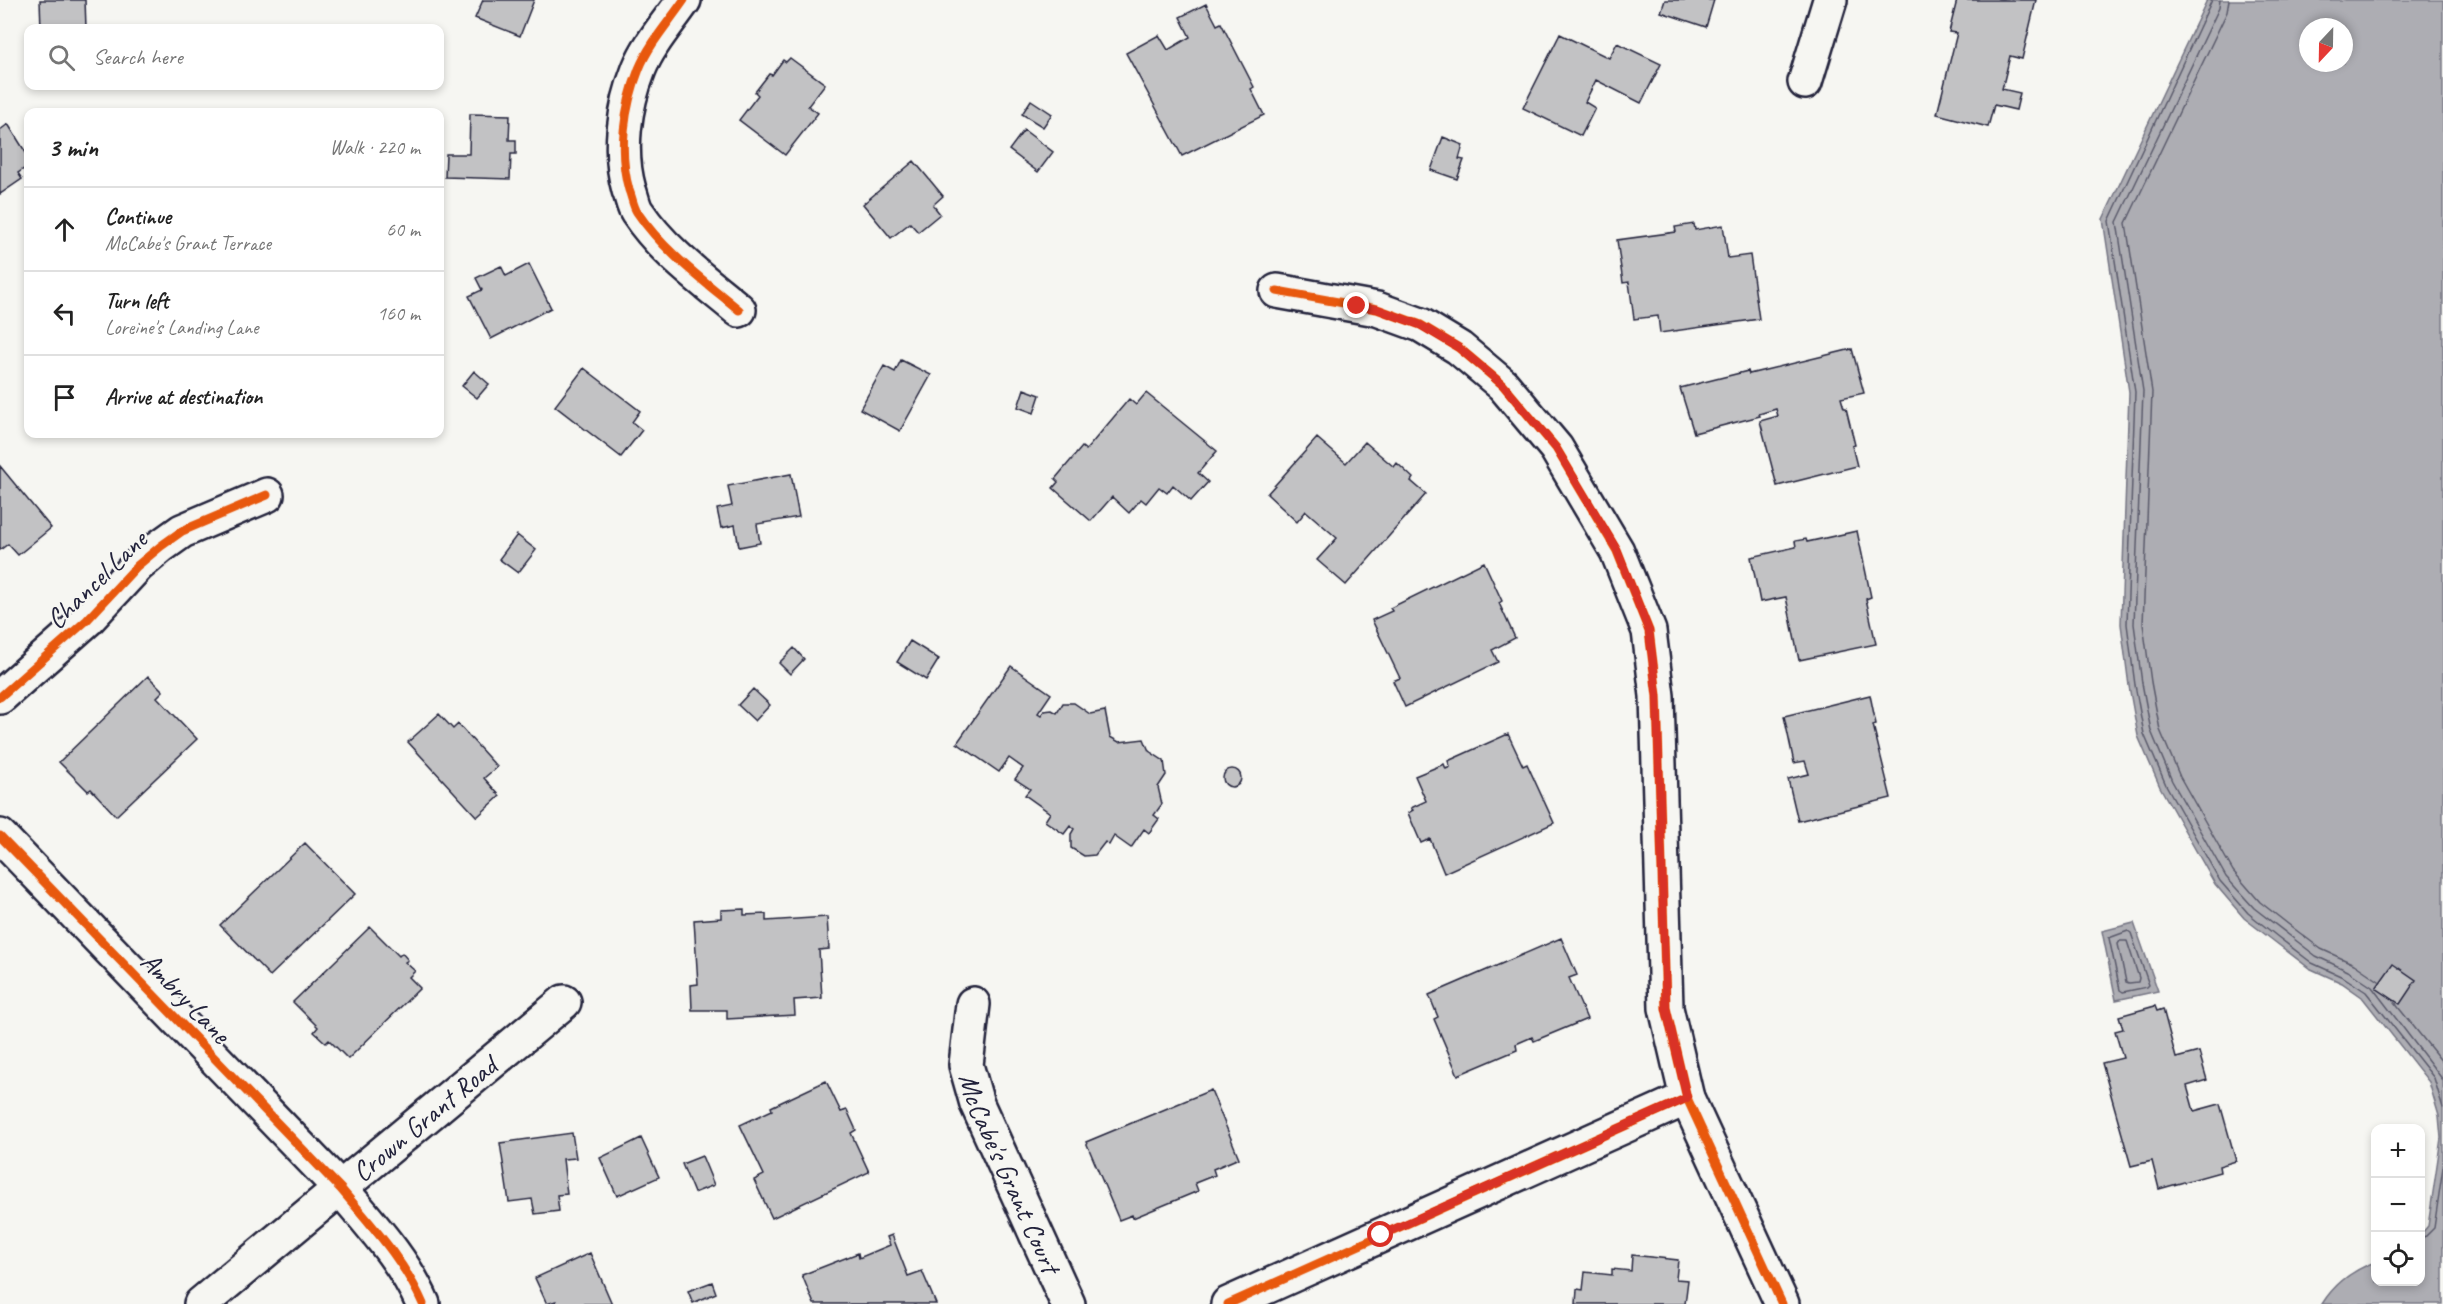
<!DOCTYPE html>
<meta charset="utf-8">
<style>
body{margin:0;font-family:Caveat,sans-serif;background:#f6f6f6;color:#222}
.controls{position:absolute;right:18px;bottom:18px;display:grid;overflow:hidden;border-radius:12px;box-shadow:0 3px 9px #0003}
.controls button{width:54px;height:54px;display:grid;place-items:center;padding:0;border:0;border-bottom:2px solid #e0e0e0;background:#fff;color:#222;font:30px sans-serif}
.compass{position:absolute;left:2299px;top:18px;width:54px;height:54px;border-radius:50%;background:#fff;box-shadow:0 3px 9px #0003;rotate:202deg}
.stop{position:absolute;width:18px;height:18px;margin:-14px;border:4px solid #d93025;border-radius:50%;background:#fff}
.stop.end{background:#d93025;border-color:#fff;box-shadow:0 2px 6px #0008}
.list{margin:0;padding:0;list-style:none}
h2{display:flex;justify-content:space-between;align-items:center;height:78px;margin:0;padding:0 24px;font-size:26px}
h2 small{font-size:20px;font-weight:400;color:#767676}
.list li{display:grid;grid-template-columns:39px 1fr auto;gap:18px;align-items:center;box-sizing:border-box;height:84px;padding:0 24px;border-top:2px solid #e0e0e0}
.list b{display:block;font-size:22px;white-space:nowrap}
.list p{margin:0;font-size:20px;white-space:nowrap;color:#767676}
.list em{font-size:20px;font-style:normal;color:#767676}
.icon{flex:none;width:33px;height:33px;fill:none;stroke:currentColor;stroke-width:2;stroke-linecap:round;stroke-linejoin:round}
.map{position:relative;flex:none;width:2443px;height:1304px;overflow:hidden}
.search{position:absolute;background:#fff;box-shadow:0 3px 9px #0003;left:24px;top:24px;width:420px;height:66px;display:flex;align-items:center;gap:15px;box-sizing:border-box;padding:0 21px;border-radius:12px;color:#767676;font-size:22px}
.panel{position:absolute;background:#fff;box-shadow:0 3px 9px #0003;left:24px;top:108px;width:420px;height:330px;border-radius:12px}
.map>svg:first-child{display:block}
</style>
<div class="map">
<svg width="2443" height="1304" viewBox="0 0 2443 1304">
<rect width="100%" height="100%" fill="#f6f6f2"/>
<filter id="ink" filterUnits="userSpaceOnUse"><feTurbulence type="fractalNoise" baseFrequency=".0167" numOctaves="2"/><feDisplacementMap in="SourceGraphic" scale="12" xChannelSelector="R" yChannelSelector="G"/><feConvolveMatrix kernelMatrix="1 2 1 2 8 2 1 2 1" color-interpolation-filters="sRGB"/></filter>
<g filter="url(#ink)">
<path fill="#adadb3" stroke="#757583" stroke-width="1.5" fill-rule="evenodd" d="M2207,0H2443V1304H2322C2335,1283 2353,1270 2375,1262L2376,1282H2420L2421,1234L2428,1226L2441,1138L2439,1116L2429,1082L2362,997L2342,983L2309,968L2275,942L2244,918L2215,884L2160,787L2138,736L2129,686L2121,624L2129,392L2103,219ZM2308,27H2344V63H2308Z
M2134,923L2158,991L2116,1000L2102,931Z"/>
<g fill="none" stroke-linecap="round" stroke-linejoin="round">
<path stroke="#5a5a6b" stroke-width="1.5" d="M2212,0L2109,221L2135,392L2127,624L2135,685L2144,734L2166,785L2220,881L2248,913L2278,937L2312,963L2345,978L2366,992L2434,1078L2443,1108
M2220,0L2219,8L2117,222L2143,391L2134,624L2142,683L2151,731L2172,781L2226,877L2254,908L2316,956L2348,971L2372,987L2443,1080
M2229,0L2227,12L2126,223L2152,392L2143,624L2151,682L2160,730L2180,777L2233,871L2260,902L2288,924L2321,949L2354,964L2379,981
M2128,931L2131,933L2149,985L2147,987L2123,992L2120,990L2109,938Z
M2120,941H2127L2139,978L2138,982L2129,983L2126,982L2118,944Z
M2394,1002L2443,1063
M2420,1238L2426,1236L2434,1228L2443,1167"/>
</g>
<path fill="#c2c2c4" stroke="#22223b" stroke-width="1.5" d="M40,0H85L86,28H41Z
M483,0H534L520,36L475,18Z
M1665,0H1714L1706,27L1661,12Z
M1957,0H2036L2022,59L2010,56L2002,89L2020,93L2016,110L1994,105L1988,127L1937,114L1957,33L1949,32Z
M1206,4L1217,25L1221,23L1254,87L1251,89L1264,115L1182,156L1126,53L1159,35L1168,50L1190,37L1180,17Z
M1560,34L1609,58L1617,43L1661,64L1641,103L1596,80L1585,102L1595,108L1581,136L1523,108Z
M790,58L825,84L808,106L818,113L785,155L739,120L758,95L755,92L769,74L772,75L783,60L786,62Z
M1031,100L1052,114L1043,127L1022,114Z
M470,114L510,115L509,140H516V154H511L510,179L445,177L446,154H469Z
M8,124L28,156V166L18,173L22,179L0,194V130Z
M1024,130L1053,152L1038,172L1009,150Z
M1443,137L1463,145L1459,159L1464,160L1457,179L1431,170Z
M914,161L943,196L933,205L940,214L918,232L910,223L891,238L863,204Z
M1694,224L1695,230L1723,225L1728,258L1750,255L1759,319L1660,333L1658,316L1634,319L1629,282L1623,283L1617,240L1676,232L1675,227Z
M529,264L551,308L491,339L469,296L482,290L476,278L501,266L506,276Z
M1852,349L1864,393L1841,398L1844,408H1846L1855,445L1852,446L1857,466L1777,486L1760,421L1778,416L1776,409L1759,414L1760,416L1694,433L1680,388L1748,371L1749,374Z
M901,360L931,375L900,431L860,409L884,366L895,372Z
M584,368L640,411L632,422L642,430L621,457L555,406Z
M474,371L489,384L477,398L462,386Z
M1024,389L1040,395L1034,413L1018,407Z
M1146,393L1217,451L1198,473L1208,482L1191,501L1173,485L1167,493L1159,487L1146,503L1141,499L1129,513L1112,497L1091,521L1053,488L1058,482L1055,479L1082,447L1086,450L1129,399L1136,405Z
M1317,438L1346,463L1365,442L1394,467L1397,463L1413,478L1411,481L1426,494L1346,585L1317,560L1337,538L1306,511L1297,522L1267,494Z
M0,466L51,528L18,555L8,544L0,550Z
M791,474L799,517L757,524L760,543L739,547L735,525L721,528L717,509L732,506L728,486Z
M1857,531L1871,597L1866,599L1876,644L1799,660L1786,597L1760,602L1751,557L1796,547L1795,541L1806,539L1807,542Z
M517,535L536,550L518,573L499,559Z
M1484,562L1502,601L1499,603L1515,638L1492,650L1498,662L1405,707L1393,681L1400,678L1372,620L1392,611L1390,608Z
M910,641L939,659L926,680L897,662Z
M794,648L804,659L790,674L779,663Z
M1011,666L1051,694L1038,713L1041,715L1044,711L1052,710L1057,713L1063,703H1074L1090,714L1105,711L1110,737L1119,742L1144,739L1149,751L1164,761L1166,775L1158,787L1162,804L1154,815L1159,819L1149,833L1144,829L1131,848L1114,836L1109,845L1105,842L1095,855L1084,856L1071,848V834L1074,829L1070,826L1064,834L1045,821L1050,813L1025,795L1030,789L1015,779L1023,768L1009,758L999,772L957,743Z
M148,676L163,691L157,697L197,739L116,816L91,789L88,791L59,762Z
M753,689L770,705L755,721L738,705Z
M1870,695L1876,724L1873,725L1891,798L1798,821L1788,779L1809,774L1805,761L1794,763L1784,716Z
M439,714L453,729L458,724L497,767L484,778L500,796L477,817L408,742Z
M1508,734L1523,766L1527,764L1554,823L1444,873L1430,839L1421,843L1408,813L1413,810L1411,808L1426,801L1415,776L1444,764L1446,769L1450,767L1448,761Z
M1223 778a9 9 0 1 1 18 0a9 9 0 1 1-18 0Z
M305,843L355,894L270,976L220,925Z
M744,909V915L766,914V921L827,917L829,949L819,950L822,998L794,1000L795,1015L727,1019V1010H692L691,985L698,984L694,920L721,918V910Z
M370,927L399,956L402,953L408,960L405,962L415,971L409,977L420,988L348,1059L329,1040L326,1043L314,1032L318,1027L293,1002Z
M1561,938L1577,975L1569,978L1587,1019L1534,1041L1532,1037L1516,1044L1517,1050L1458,1075L1434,1019L1438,1017L1429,995Z
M2393,964L2416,980L2400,1004L2376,988Z
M2155,1006L2157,1011L2163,1009L2176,1058L2199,1052L2207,1080L2187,1086L2194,1111L2220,1104L2236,1161L2219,1166L2220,1172L2159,1189L2152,1161L2131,1166L2102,1063L2123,1058L2115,1031L2123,1029L2119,1016Z
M826,1081L841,1112L847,1110L856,1130L851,1133L869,1172L772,1218L754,1180L764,1175L740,1125L772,1110L771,1107Z
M1211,1090L1239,1158L1213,1169L1215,1175L1195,1183L1198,1191L1133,1218L1132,1215L1119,1220L1086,1142Z
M572,1133L576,1158L563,1159L567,1194L557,1195L559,1211L535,1214L532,1199L509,1202L500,1143Z
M641,1138L659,1177L617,1196L600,1158Z
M702,1156L714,1185L694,1193L682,1164Z
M892,1235L908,1276L922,1271L936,1304H814L802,1275L858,1253L859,1258L890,1245L887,1237Z
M590,1253L612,1304H557L556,1301L547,1304L535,1278Z
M1632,1255L1678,1260L1676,1279L1688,1280L1685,1304H1576L1577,1289L1583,1290L1585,1272L1612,1275V1269L1631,1271Z
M712,1282L716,1293L693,1303L688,1291Z"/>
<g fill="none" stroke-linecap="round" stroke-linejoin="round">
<g stroke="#22223b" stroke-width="38">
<g id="minor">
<path d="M684,0C669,22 649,44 639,69C624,107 618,151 629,190C632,197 633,206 637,212C663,251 703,280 739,310"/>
<path d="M1805,82L1830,0"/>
<path d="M1277,291L1377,309L1421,325L1459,348L1503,385L1556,448L1617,551L1649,631L1657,696L1666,1008L1687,1098L1782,1304"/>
<path d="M0,697L87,620L137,566L161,546L182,531L267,495"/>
<path d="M0,836L341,1189C371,1225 404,1260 423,1304"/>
<path id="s1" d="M973,1004L966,1065L977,1104L1068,1304"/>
<path id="s2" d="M201,1304L564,1002"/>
<path d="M1228,1304L1687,1098"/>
</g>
</g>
<use href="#minor" stroke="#f6f6f2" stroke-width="33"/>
<g stroke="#f6f6f2" stroke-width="13">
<path id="cycleway" d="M684,0C669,22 649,44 639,69C624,107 618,151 629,190C632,197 633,206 637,212C663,251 703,280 739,310
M1277,291L1377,309L1421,325L1459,348L1503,385L1556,448L1617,551L1649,631L1657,696L1666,1008L1687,1098L1782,1304
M0,697L87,620L137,566L161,546L182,531L267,495
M0,836L341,1189C371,1225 404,1260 423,1304
M1228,1304L1687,1098"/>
</g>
<use href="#cycleway" stroke="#e8590c" stroke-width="9"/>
</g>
</g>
<g fill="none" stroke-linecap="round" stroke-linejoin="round" filter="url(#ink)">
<path stroke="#d93025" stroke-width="8" d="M1357,306L1377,309L1420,325L1459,348L1503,385L1556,448L1617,550L1649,631L1657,696L1666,1008L1687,1098L1381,1235"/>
</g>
<g text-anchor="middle" stroke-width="5" stroke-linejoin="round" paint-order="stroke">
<g font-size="28" fill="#22223b" stroke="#f6f6f2">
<text transform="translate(96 579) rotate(-44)" y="10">Chancel Lane</text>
<text transform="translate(186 997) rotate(46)" y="10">Ambry Lane</text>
<text dy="10" stroke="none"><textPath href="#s2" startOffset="290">Crown Grant Road</textPath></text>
<text dy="10" stroke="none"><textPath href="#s1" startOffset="178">McCabe's Grant Court</textPath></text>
</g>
</g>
</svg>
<div class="controls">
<button>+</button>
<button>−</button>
<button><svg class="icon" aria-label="locate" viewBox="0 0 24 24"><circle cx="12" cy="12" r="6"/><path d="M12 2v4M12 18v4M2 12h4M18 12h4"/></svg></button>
</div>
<svg class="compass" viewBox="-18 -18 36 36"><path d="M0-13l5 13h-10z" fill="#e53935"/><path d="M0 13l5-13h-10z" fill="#767676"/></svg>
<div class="stop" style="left:1381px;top:1235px"></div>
<div class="stop end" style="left:1357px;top:306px"></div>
<div class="search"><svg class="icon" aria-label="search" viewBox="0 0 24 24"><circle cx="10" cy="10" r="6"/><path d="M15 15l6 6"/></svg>Search here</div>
<section class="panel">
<h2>3 min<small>Walk · 220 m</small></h2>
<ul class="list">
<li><svg class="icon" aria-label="ahead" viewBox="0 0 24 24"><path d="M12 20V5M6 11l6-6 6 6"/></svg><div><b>Continue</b><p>McCabe's Grant Terrace</p></div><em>60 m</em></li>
<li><svg class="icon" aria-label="left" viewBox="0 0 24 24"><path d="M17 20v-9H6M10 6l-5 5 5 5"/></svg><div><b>Turn left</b><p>Loreine's Landing Lane</p></div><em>160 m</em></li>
<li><svg class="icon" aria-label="arrive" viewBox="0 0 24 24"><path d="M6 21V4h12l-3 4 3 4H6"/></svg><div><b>Arrive at destination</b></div></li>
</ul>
</section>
</div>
